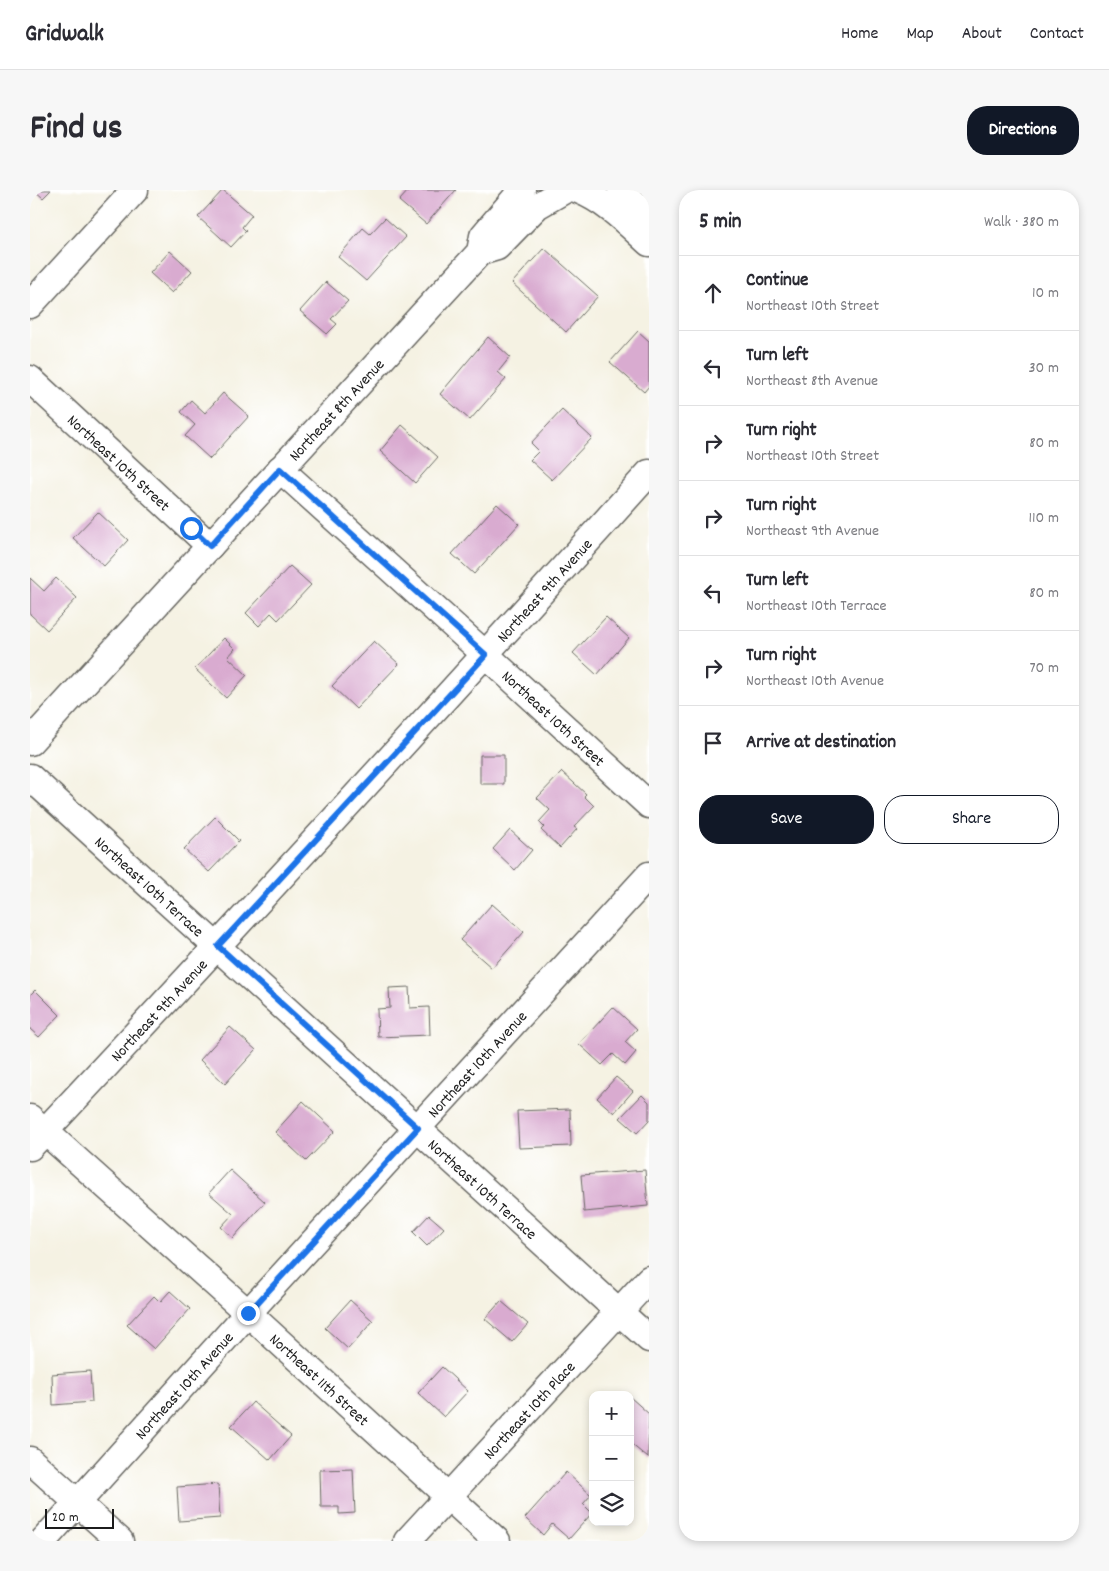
<!DOCTYPE html>
<meta charset="utf-8">
<style>
body{margin:0;font-family:Dekko,sans-serif;background:#f7f7f7;color:#2b2b33}
.controls{position:absolute;right:15px;bottom:15px;display:grid;overflow:hidden;border-radius:10px;box-shadow:0 2px 8px #0003}
.controls button{width:45px;height:45px;display:grid;place-items:center;padding:0;border:0;border-bottom:1px solid #e1e1e2;background:#fff;color:#2b2b33;font:25px sans-serif}
.scale{position:absolute;left:15px;bottom:12px;width:69px;box-sizing:border-box;padding-left:5px;border:2px solid #1c1c1c;border-top:0;font-size:14px;line-height:18px;white-space:nowrap;color:#1c1c1c;-webkit-text-stroke:4px #fff;paint-order:stroke}
.stop{position:absolute;width:15px;height:15px;margin:-11px;border:4px solid #1a73e8;border-radius:50%;background:#fff}
.stop.end{background:#1a73e8;border-color:#fff;box-shadow:0 1px 5px #0008}
.list{margin:0;padding:0;list-style:none}
h2{display:flex;justify-content:space-between;align-items:center;height:65px;margin:0;padding:0 20px;font-size:21px}
h2 small{font-size:16px;font-weight:400;color:#7c7c81}
.list li{display:grid;grid-template-columns:32px 1fr auto;gap:15px;align-items:center;box-sizing:border-box;height:75px;padding:0 20px;border-top:1px solid #e1e1e2}
.list b{display:block;font-size:19px;white-space:nowrap}
.list p{margin:0;font-size:16px;white-space:nowrap;color:#7c7c81}
.list em{font-size:16px;font-style:normal;color:#7c7c81}
.actions{display:flex;gap:10px;padding:15px 20px}
.actions a{flex:1;padding:11px 0;border:1px solid #111827;border-radius:20px;text-align:center;font-size:18px;color:#111827}
.actions .main{background:#111827;color:#fff}
.icon{flex:none;width:28px;height:28px;fill:none;stroke:currentColor;stroke-width:2;stroke-linecap:round;stroke-linejoin:round}
.map{position:relative;flex:none;width:619px;height:1351px;overflow:hidden;border-radius:20px}
header{display:flex;align-items:center;gap:30px;box-sizing:border-box;height:70px;padding:0 25px;background:#fff;border-bottom:1px solid #e1e1e2}
header strong{font-size:24px}
nav{display:flex;gap:28px;margin-inline-start:auto;font-size:18px}
.intro{display:flex;align-items:center;justify-content:space-between;box-sizing:border-box;height:120px;padding:0 30px}
h1{margin:0;font-size:35px}
.button{padding:12px 22px;border-radius:20px;background:#111827;color:#fff;font-size:18px;font-weight:700}
main{display:flex;gap:30px;padding:0 30px}
aside{flex:1;background:#fff;border-radius:20px;box-shadow:0 2px 8px #0003}
.map>svg:first-child{display:block}
</style>
<header>
<strong>Gridwalk</strong>
<nav><a>Home</a><a>Map</a><a>About</a><a>Contact</a></nav>
</header>
<div class="intro"><h1>Find us</h1><a class="button">Directions</a></div>
<main>
<div class="map">
<svg width="619" height="1351" viewBox="0 0 619 1351">
<rect width="100%" height="100%" fill="#fff"/>
<filter id="ink" filterUnits="userSpaceOnUse"><feTurbulence type="fractalNoise" baseFrequency=".02" numOctaves="2"/><feDisplacementMap in="SourceGraphic" scale="10" xChannelSelector="R" yChannelSelector="G"/><feConvolveMatrix kernelMatrix="1 2 1 2 8 2 1 2 1" color-interpolation-filters="sRGB"/></filter>
<filter id="wash" filterUnits="userSpaceOnUse"><feTurbulence type="fractalNoise" baseFrequency=".0096" numOctaves="4" result="noise"/><feDisplacementMap in="SourceGraphic" scale="20" xChannelSelector="R" yChannelSelector="G"/><feGaussianBlur stdDeviation="1.12" result="paint"/><feColorMatrix in="noise" values="0 0 0 0 0 0 0 0 0 0 0 0 0 0 0 0 0 1.4 0 .05"/><feComposite in="paint" operator="in"/></filter>
<g filter="url(#wash)">
<rect width="100%" height="100%" fill="#f5f2e3"/>
<g id="blocks">
<path fill="#d9abd0" d="M4,0H21L13,8Z
M193,0L222,25L212,37L216,41L201,57L168,27Z
M379,0H426L396,34L369,11Z
M355,28L376,47L336,91L308,67L333,38L340,44Z
M514,58L568,106L536,142L482,93Z
M140,61L162,81L142,103L120,83Z
M296,92L318,111L301,129L307,134L297,144L270,121Z
M608,141L619,151V196L614,202L580,172Z
M458,147L480,167L468,182L476,189L440,230L410,204Z
M193,203L219,226L180,269L155,246L165,235L151,222L161,210L175,223Z
M532,220L562,248L522,290L500,270L509,261L501,253Z
M372,235L408,267L385,293L350,261Z
M467,314L489,334L444,384L422,364Z
M68,322L98,350L74,376L43,348Z
M260,376L281,395L248,430L241,423L229,436L216,423Z
M0,388L14,401L26,388L47,408L17,440L0,424Z
M576,427L599,448L567,485L543,463Z
M194,448L205,459L198,467L217,485L196,508L165,479Z
M344,451L369,474L326,519L302,496Z
M450,565H474V594H450Z
M532,582L556,604L554,606L564,616L544,637L547,639L530,658L511,640L514,637L509,632L520,620L507,608Z
M185,627L209,651L179,682L154,659Z
M480,640L502,660L485,680L463,659Z
M462,714L494,742L462,778L430,750Z
M379,797L380,818L399,817L400,845L348,847L347,819L360,818L359,798Z
M5,800L30,825L9,847L0,839V805Z
M583,817L607,839L595,852L606,862L595,875L583,864L572,875L549,854Z
M200,837L226,860L195,894L170,870Z
M586,887L603,901L584,923L567,908Z
M612,905L619,912V930L607,943L590,928Z
M273,911L305,941L276,971L245,942Z
M540,919L541,956L489,958L487,921Z
M200,980L235,1012L203,1048L191,1037L203,1024L179,1003Z
M615,980L618,1016L554,1022L551,985Z
M399,1025L414,1038L397,1056L383,1042Z
M140,1101L160,1119L124,1159L97,1135L124,1106L130,1112Z
M320,1110L343,1131L318,1159L295,1138Z
M471,1111L498,1134L482,1152L455,1129Z
M412,1177L438,1201L414,1227L388,1203Z
M60,1181L62,1212L23,1215L22,1184Z
M600,1207L619,1224L618,1268L600,1253Z
M223,1212L261,1246L240,1270L201,1236Z
M323,1279L325,1323L309,1324V1317H291L290,1280Z
M536,1282L561,1305L553,1314L562,1323L539,1349L522,1334L513,1345L495,1328Z
M188,1294L190,1328L149,1331L147,1297Z"/>
</g>
</g>
<g filter="url(#ink)">
<use href="#blocks" fill-opacity="0" stroke="#686762" stroke-width="1"/>
<g fill="none" stroke-linecap="round" stroke-linejoin="round">
<g stroke="#686762" stroke-width="29">
<g id="minor">
<path d="M548,0C576,11 597,33 619,53"/>
<path d="M591,0L619,27"/>
<path d="M450,62L467,57L507,16L533,1"/>
<path d="M0,115L105,0"/>
<path id="s1" d="M0,189L180,356"/>
<path id="s2" d="M250,279L456,465L619,615"/>
<path id="s3" d="M0,552L450,62L453,46L492,0"/>
<path id="s4" d="M0,587L619,1149"/>
<path id="s5" d="M0,928L218,1123L467,1351"/>
<path id="s6" d="M0,957C209,734 415,510 619,283"/>
<path d="M0,1270L90,1351"/>
<path id="s7" d="M13,1351L218,1123L619,685"/>
<path id="s8" d="M377,1351L619,1089"/>
</g>
</g>
<use href="#minor" stroke="#fff" stroke-width="26"/>
</g>
</g>
<g fill="none" stroke-linecap="round" stroke-linejoin="round" filter="url(#ink)">
<path stroke="#1a73e8" stroke-width="6" d="M161,338L180,356L250,279L456,465L188,756L388,938L218,1123"/>
</g>
<g text-anchor="middle" stroke-width="5" stroke-linejoin="round" paint-order="stroke">
<g font-size="16" fill="#1c1c1c" stroke="#fff">
<text dy="6" stroke="none"><textPath href="#s3" startOffset="452">Northeast 8th Avenue</textPath></text>
<text dy="6" stroke="none"><textPath href="#s1" startOffset="122">Northeast 10th Street</textPath></text>
<text dy="6" stroke="none"><textPath href="#s6" startOffset="758">Northeast 9th Avenue</textPath></text>
<text dy="6" stroke="none"><textPath href="#s2" startOffset="370">Northeast 10th Street</textPath></text>
<text dy="6" stroke="none"><textPath href="#s4" startOffset="162">Northeast 10th Terrace</textPath></text>
<text dy="6" stroke="none"><textPath href="#s6" startOffset="188">Northeast 9th Avenue</textPath></text>
<text dy="6" stroke="none"><textPath href="#s7" startOffset="645">Northeast 10th Avenue</textPath></text>
<text dy="6" stroke="none"><textPath href="#s4" startOffset="612">Northeast 10th Terrace</textPath></text>
<text dy="6" stroke="none"><textPath href="#s5" startOffset="390">Northeast 11th Street</textPath></text>
<text dy="6" stroke="none"><textPath href="#s7" startOffset="210">Northeast 10th Avenue</textPath></text>
<text dy="6" stroke="none"><textPath href="#s8" startOffset="179">Northeast 10th Place</textPath></text>
</g>
</g>
</svg>
<div class="controls">
<button>+</button>
<button>−</button>
<button><svg class="icon" aria-label="layers" viewBox="0 0 24 24"><path d="M12 4l9 5-9 5-9-5zM3 14l9 5 9-5"/></svg></button>
</div>
<div class="scale">20 m</div>
<div class="stop" style="left:161px;top:338px"></div>
<div class="stop end" style="left:218px;top:1123px"></div>
</div>
<aside>
<h2>5 min<small>Walk · 380 m</small></h2>
<ul class="list">
<li><svg class="icon" aria-label="ahead" viewBox="0 0 24 24"><path d="M12 20V5M6 11l6-6 6 6"/></svg><div><b>Continue</b><p>Northeast 10th Street</p></div><em>10 m</em></li>
<li><svg class="icon" aria-label="left" viewBox="0 0 24 24"><path d="M17 20v-9H6M10 6l-5 5 5 5"/></svg><div><b>Turn left</b><p>Northeast 8th Avenue</p></div><em>30 m</em></li>
<li><svg class="icon" aria-label="right" viewBox="0 0 24 24"><path d="M7 20v-9h11M14 6l5 5-5 5"/></svg><div><b>Turn right</b><p>Northeast 10th Street</p></div><em>80 m</em></li>
<li><svg class="icon" aria-label="right" viewBox="0 0 24 24"><path d="M7 20v-9h11M14 6l5 5-5 5"/></svg><div><b>Turn right</b><p>Northeast 9th Avenue</p></div><em>110 m</em></li>
<li><svg class="icon" aria-label="left" viewBox="0 0 24 24"><path d="M17 20v-9H6M10 6l-5 5 5 5"/></svg><div><b>Turn left</b><p>Northeast 10th Terrace</p></div><em>80 m</em></li>
<li><svg class="icon" aria-label="right" viewBox="0 0 24 24"><path d="M7 20v-9h11M14 6l5 5-5 5"/></svg><div><b>Turn right</b><p>Northeast 10th Avenue</p></div><em>70 m</em></li>
<li><svg class="icon" aria-label="arrive" viewBox="0 0 24 24"><path d="M6 21V4h12l-3 4 3 4H6"/></svg><div><b>Arrive at destination</b></div></li>
</ul>
<div class="actions"><a class="main">Save</a><a>Share</a></div>
</aside>
</main>
